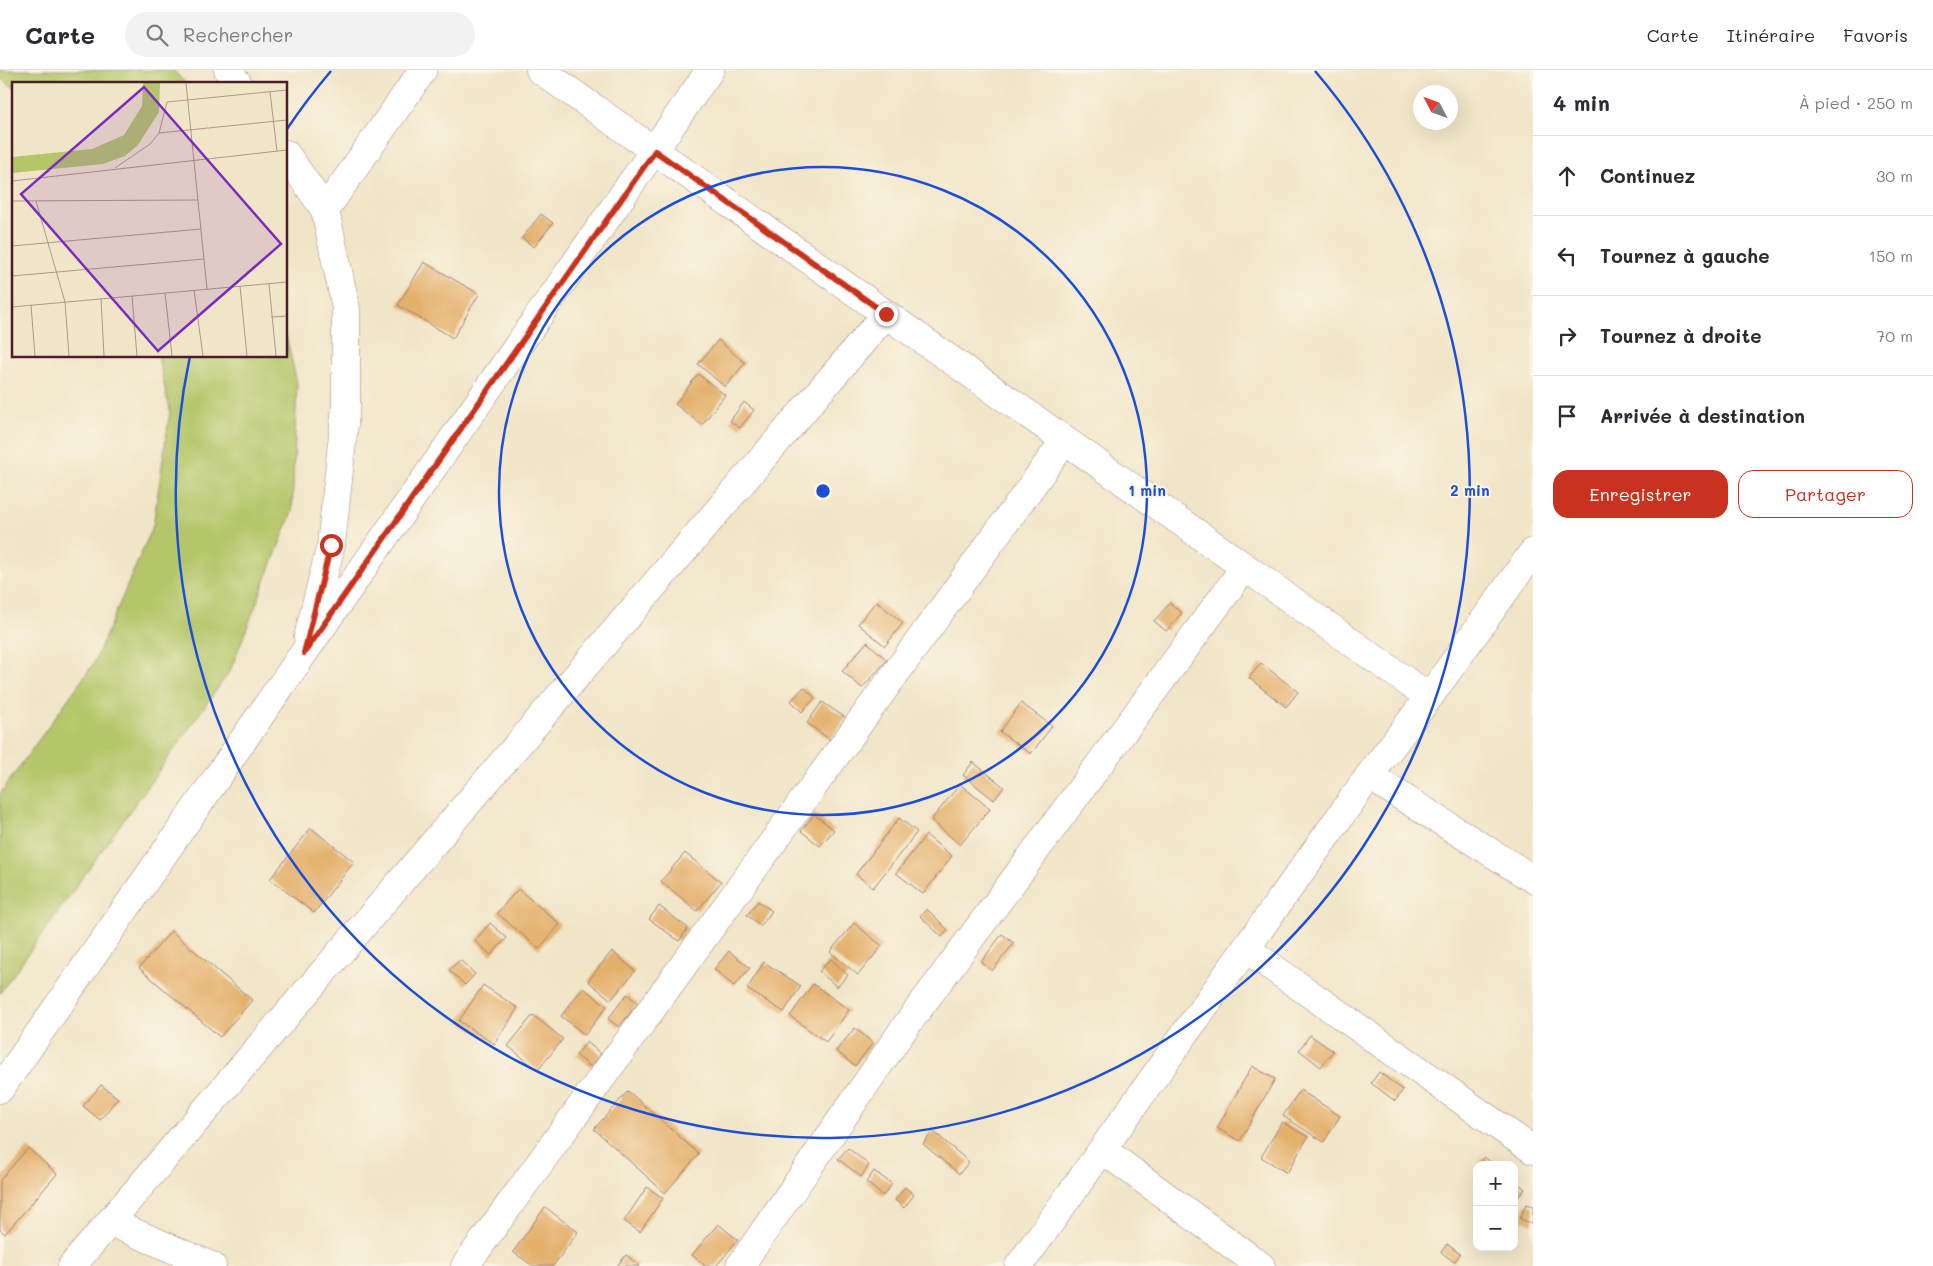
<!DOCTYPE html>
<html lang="fr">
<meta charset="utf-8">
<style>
body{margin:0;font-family:Mali,sans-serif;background:#f2f2f3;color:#2b2b33}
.controls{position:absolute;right:15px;bottom:15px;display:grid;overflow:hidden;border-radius:10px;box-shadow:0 5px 20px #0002}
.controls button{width:45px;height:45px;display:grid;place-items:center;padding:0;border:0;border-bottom:1px solid #e1e1e2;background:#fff;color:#2b2b33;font:25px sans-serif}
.compass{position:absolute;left:1413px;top:15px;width:45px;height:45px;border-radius:50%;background:#fff;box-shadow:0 5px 20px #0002;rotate:311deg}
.stop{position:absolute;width:15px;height:15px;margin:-11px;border:4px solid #c8321e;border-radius:50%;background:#fff}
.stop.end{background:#c8321e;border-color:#fff;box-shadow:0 1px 5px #0008}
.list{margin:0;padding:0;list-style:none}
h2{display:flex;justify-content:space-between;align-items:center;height:65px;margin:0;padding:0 20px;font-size:21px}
h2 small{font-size:16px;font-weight:400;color:#7c7c81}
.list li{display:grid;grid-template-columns:32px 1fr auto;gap:15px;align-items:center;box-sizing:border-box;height:80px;padding:0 20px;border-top:1px solid #e1e1e2}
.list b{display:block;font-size:19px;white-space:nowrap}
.list em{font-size:16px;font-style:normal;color:#7c7c81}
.actions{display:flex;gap:10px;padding:15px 20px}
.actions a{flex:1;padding:11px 0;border:1px solid #c8321e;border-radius:15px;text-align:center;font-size:18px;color:#c8321e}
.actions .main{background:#c8321e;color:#fff}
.icon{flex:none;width:28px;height:28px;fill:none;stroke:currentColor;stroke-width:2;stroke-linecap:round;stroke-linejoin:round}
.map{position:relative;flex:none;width:1533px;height:1196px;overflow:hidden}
header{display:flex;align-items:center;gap:30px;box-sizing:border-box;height:70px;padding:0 25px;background:#fff;border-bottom:1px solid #e1e1e2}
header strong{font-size:24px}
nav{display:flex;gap:28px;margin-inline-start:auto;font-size:18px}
.search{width:350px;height:45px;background:#f2f2f3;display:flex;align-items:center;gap:12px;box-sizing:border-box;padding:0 18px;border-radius:28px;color:#7c7c81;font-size:19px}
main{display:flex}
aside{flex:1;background:#fff}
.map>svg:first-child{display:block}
</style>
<header>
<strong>Carte</strong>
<div class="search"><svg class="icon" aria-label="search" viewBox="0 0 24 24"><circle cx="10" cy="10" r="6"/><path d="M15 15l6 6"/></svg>Rechercher</div>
<nav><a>Carte</a><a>Itinéraire</a><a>Favoris</a></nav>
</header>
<main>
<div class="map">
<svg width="1533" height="1196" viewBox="0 0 1533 1196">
<rect width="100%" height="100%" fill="#fcf5e5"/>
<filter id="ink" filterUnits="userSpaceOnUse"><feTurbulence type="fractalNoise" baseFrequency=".02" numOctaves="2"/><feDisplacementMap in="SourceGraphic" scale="10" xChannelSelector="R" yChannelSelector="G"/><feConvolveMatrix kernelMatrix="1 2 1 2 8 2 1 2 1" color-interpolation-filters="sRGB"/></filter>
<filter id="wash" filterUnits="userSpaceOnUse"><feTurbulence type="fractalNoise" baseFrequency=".0096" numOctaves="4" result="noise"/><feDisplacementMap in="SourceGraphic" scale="20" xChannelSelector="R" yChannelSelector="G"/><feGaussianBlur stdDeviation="1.12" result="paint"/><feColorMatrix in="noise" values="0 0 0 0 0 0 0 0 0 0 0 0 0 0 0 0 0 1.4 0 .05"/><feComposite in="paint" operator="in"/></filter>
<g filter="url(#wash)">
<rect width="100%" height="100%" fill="#f1e5c7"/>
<path fill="#b4c669" stroke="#7f724a" d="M0,0H173L186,14H14V18L0,8Z
M286,266L297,313L292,442L230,601L0,923V724L94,593L153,456L170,342L158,286H286Z"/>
<g id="blocks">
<path fill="#e4b16d" d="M541,144L553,153L534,177L522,168Z
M424,192L479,224L453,268L398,235Z
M718,270L745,293L725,317L698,294Z
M698,304L725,325L702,355L675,334Z
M744,332L754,340L740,358L730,351Z
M876,531L903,553L885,576L858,554Z
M1170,533L1182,543L1166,561L1154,551Z
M867,572L887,590L862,618L842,601Z
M1261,593L1298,622L1286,637L1249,608Z
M804,617L815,628L802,642L791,631Z
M822,632L846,648L830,670L807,653Z
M1021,633L1052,656L1031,684L1000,662Z
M973,692L1004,717L994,730L963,705Z
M960,714L990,739L960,775L931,750Z
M814,744L834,760L820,776L801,761Z
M899,748L917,762L873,818L856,804Z
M311,758L354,792L314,843L270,809Z
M926,765L952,786L923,824L896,803Z
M685,783L721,812L697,841L661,811Z
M518,819L560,854L539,879L497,843Z
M758,831L772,841L761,856L747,845Z
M659,836L688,858L679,871L649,849Z
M927,839L948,860L942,867L920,846Z
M490,853L507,868L491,885L475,871Z
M854,853L882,876L858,905L830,882Z
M171,861L252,930L220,967L139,898Z
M1002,864L1014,873L992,901L981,892Z
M612,881L635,901L611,930L588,911Z
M729,881L750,898L734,916L714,899Z
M831,889L848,905L837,917L819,901Z
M460,890L475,904L465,915L449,900Z
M764,892L801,916L784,942L747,919Z
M813,914L849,940L826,972L790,946Z
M483,915L518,938L494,974L459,951Z
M583,918L607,936L585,965L561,946Z
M627,924L638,933L619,957L608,949Z
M533,945L563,969L538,1000L508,976Z
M855,958L873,973L855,996L836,981Z
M1310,965L1333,981L1321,997L1299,980Z
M587,972L601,984L591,997L576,985Z
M1252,996L1275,1009L1240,1071L1217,1058Z
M1379,1002L1403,1020L1395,1031L1371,1013Z
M101,1015L118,1028L100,1050L83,1036Z
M1300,1020L1340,1046L1324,1072L1283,1046Z
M628,1021L699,1084L665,1123L594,1059Z
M1282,1052L1308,1067L1287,1103L1261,1087Z
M933,1061L969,1092L959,1104L923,1074Z
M28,1078L57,1104L5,1164L0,1160V1110Z
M848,1078L869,1095L861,1107L838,1089Z
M1484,1087L1495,1095H1478Z
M874,1101L892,1114L883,1126L866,1112Z
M1514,1110L1525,1119L1515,1131L1514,1130Z
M647,1117L663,1128L640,1162L624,1151Z
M905,1117L914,1125L904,1138L895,1130Z
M1526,1134L1533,1136V1154L1520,1149Z
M545,1137L578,1162L553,1196H533L513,1182Z
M718,1154L738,1170L716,1196H705L692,1185Z
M1447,1174L1460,1184L1454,1192L1441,1182Z
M626,1185L640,1196H617Z"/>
</g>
</g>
<g filter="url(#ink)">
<use href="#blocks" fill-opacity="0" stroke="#9e8279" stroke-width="1"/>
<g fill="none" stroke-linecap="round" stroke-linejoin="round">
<g stroke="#9e8279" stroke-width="29">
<path id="street" d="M228,0L238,14
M540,0L1429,627
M286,84L325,140L346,238V336L331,475L308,567
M325,140L423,0
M1369,706L1533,809
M1246,879L1533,1080
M0,1019L710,0
M1103,1080L1261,1196
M110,1152L212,1196
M72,1196L886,244
M465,1196L1065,370
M740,1196L903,960L1245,497"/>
</g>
<g stroke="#9e8279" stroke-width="29">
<path id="highway" d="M1019,1196L1369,706L1429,627L1533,482"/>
</g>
<use href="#street" stroke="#fff" stroke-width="28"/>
<use href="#highway" stroke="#fff" stroke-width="28"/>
</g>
</g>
<g fill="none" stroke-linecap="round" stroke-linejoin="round" filter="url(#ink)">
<path stroke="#c8321e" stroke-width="6" d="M331,475L304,583L655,81L886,244"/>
</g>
<g fill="none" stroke="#1d4ed8" stroke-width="2.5">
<circle cx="823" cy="421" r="324"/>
<path d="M287 59A647 647 0 0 1 331 1M1315 1A647 647 0 1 1 190 286"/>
</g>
<g transform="translate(12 12)">
<rect width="275" height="275" fill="#f1e5c7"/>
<path d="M131,1H148L147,30L126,63L113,74L91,82L0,91V75L80,67L112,53L130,24Z" fill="#b4c669"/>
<path fill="none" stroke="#ae9689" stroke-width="1" d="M174,1L195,207M258,10L265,69M147,51L275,38M103,86L138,62L147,51L155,20L275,8M0,99L275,68M0,119L186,118M24,119L53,220L57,274M0,164L189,147M0,194L192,177M257,202L264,274M228,204L235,274M182,208L191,274M153,211L160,274M120,214L125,274M89,217L92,274M19,223L23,274M0,225L275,200M259,235L275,234"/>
<path fill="#7b2cbf" fill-opacity="0.15" stroke="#7b2cbf" stroke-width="2.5" d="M132,5L269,162L146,269L9,112Z"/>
<rect width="275" height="275" fill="none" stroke="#4a1f2b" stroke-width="2.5"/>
</g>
<circle cx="823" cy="421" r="8" fill="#1d4ed8" stroke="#fcf5e5" stroke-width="2.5"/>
<g font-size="15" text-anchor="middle" font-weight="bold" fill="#1d4ed8" stroke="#fcf5e5" stroke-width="4" stroke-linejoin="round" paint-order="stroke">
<text x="1147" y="426">1 min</text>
<text x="1470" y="426">2 min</text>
</g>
</svg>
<div class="controls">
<button>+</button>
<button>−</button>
</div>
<svg class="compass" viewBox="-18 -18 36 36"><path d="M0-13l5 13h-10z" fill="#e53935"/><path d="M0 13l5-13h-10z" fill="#7c7c81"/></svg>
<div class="stop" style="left:331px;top:475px"></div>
<div class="stop end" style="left:886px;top:244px"></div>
</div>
<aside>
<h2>4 min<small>À pied · 250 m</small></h2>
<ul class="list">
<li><svg class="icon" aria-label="ahead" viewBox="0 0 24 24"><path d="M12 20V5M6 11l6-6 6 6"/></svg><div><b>Continuez</b></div><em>30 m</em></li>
<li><svg class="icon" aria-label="left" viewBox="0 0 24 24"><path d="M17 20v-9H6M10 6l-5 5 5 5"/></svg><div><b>Tournez à gauche</b></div><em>150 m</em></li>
<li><svg class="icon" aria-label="right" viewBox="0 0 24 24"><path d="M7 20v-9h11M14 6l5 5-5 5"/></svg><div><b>Tournez à droite</b></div><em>70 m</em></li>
<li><svg class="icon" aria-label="arrive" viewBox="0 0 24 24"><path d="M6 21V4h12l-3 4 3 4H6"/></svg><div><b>Arrivée à destination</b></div></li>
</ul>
<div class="actions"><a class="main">Enregistrer</a><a>Partager</a></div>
</aside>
</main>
